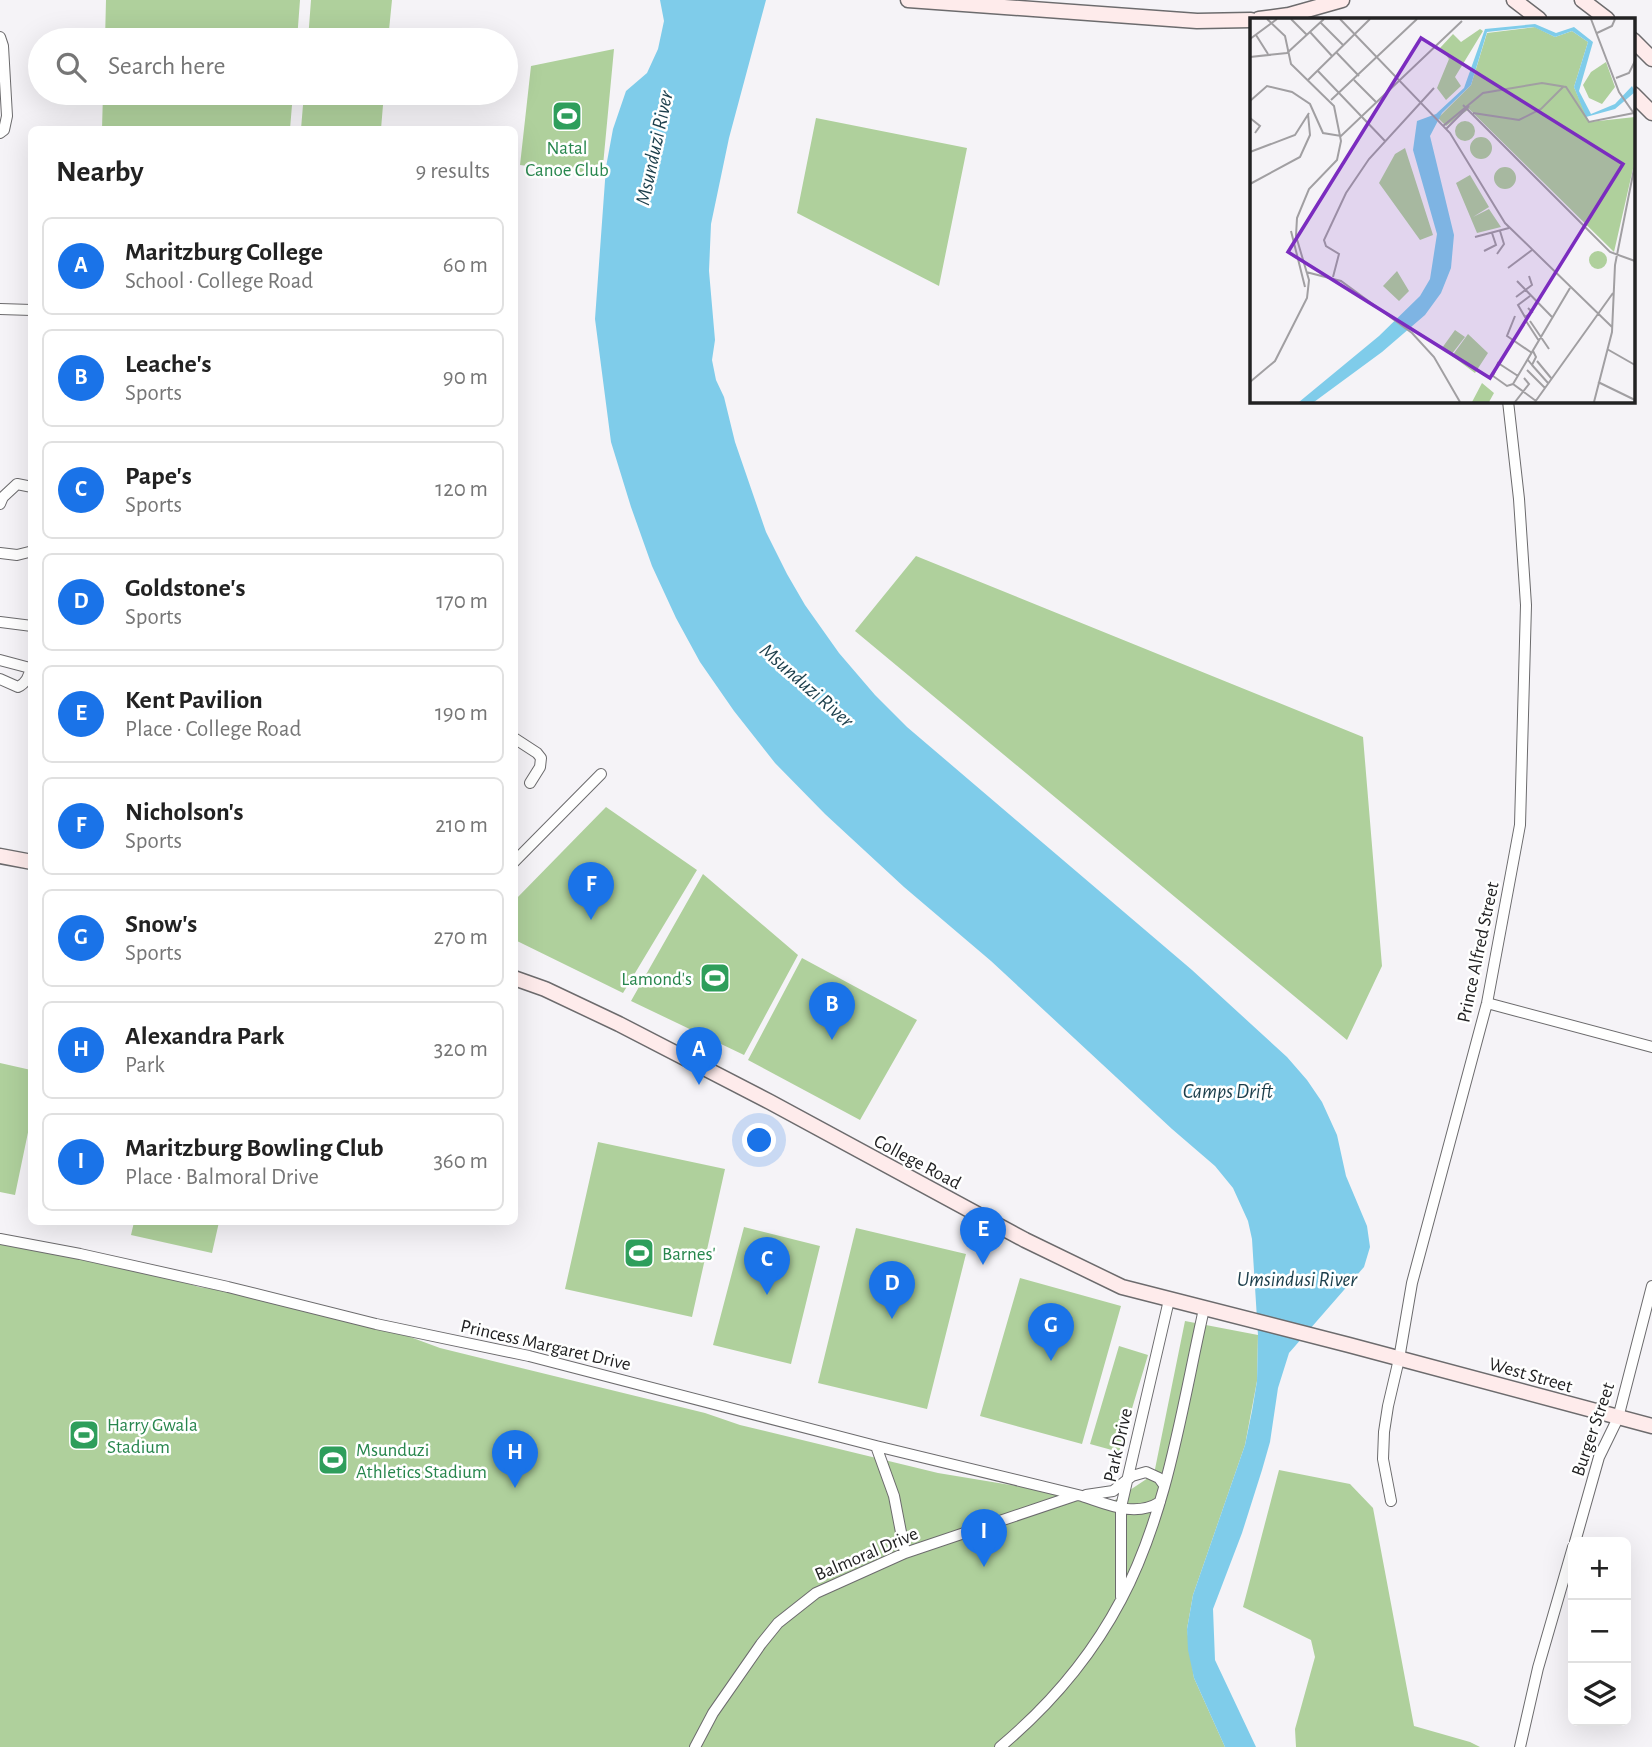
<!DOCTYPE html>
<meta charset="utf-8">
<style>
body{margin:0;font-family:"Alegreya Sans",sans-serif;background:#f6f6f6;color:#222}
.controls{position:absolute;right:21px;bottom:21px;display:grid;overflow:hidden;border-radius:10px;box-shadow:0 7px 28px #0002}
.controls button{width:63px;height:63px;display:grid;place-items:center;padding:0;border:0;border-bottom:2px solid #e0e0e0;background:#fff;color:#222;font:35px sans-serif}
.you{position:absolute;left:760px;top:1141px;width:24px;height:24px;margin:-18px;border:5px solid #fff;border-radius:50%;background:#1a73e8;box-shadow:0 0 0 10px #1a73e833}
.badge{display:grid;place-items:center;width:46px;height:46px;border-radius:50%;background:#1a73e8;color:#fff;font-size:23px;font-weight:700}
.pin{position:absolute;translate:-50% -58px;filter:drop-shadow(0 2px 4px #0008)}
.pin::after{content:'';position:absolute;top:37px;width:24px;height:21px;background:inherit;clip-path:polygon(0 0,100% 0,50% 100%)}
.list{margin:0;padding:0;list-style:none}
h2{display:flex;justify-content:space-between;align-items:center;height:91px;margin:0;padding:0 28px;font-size:30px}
h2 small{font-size:23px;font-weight:400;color:#767676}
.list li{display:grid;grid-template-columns:46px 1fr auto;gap:21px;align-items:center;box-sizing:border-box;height:98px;margin:0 14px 14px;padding:0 14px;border:2px solid #e0e0e0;border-radius:10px}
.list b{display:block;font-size:26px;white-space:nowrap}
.list p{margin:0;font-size:23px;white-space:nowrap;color:#767676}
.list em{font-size:23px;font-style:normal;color:#767676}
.icon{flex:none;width:38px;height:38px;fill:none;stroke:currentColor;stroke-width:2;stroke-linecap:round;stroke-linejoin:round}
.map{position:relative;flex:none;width:1652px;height:1747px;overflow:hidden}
.search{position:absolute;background:#fff;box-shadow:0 7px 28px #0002;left:28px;top:28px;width:490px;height:77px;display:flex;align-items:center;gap:18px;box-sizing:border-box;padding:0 24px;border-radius:38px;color:#767676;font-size:26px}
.panel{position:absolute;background:#fff;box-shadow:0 7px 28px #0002;left:28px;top:126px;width:490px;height:1099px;border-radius:10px}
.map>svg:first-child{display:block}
</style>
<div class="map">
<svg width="1652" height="1747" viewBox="0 0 1652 1747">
<rect width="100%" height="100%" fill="#f5f3f7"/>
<path fill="#afd09c" d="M106,0H300L297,40H105Z
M311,0H392L388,40H308Z
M614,49L602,176L520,165L531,66Z
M103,93H293L290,129H102Z
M304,93H384L381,129H301Z
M816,118L967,148L939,286L797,213Z
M916,556L1363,737L1382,966L1347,1040L855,631Z
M606,807L697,870L623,993L515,940V900Z
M703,874L798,955L744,1055L631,1001Z
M802,958L917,1020L860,1120L748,1060Z
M0,1063L31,1070V1118L15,1195L0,1192Z
M598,1142L725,1169L692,1317L565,1289Z
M134,1222H219L212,1253L131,1235Z
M744,1227L820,1246L791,1364L713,1345Z
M856,1228L966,1254L927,1409L818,1383Z
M0,1240L85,1252L199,1287L326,1306L440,1348L705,1413L740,1425L938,1473L1112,1502L1154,1474L1185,1321L1258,1335L1257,1381L1245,1445L1193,1595L1187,1629L1194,1678L1225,1747H0Z
M1020,1278L1121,1306L1082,1444L980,1416Z
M1119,1346L1148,1355L1119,1452L1090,1444Z
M1279,1470L1350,1484L1373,1508L1414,1726L1470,1742L1480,1747H1296L1295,1729L1315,1657L1311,1640L1243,1607Z"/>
<path fill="#7fccea" d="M660,0H766L729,138L711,224L709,271L715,340L712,360L716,380L724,397L735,442L766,532L787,574L805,605L839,653L875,695L907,727L1192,970L1287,1057L1307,1080L1322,1102L1337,1135L1346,1176L1367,1226L1370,1247L1364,1267L1289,1353L1278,1388L1270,1442L1262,1470L1242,1533L1213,1609L1215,1660L1256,1747H1225L1194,1678L1188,1650L1187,1629L1193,1595L1245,1445L1252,1411L1257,1381L1258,1335L1252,1239L1248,1221L1233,1188L1215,1166L1172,1129L991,961L904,887L825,814L775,763L734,711L700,662L676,618L652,566L631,507L611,442L595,319L606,167L613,129L626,91L647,73L658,49L664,21Z"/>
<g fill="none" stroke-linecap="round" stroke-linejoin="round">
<g stroke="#6c6b6d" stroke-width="12">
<path id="street" d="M0,37L3,46L7,116L4,130L0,133
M0,309L32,310
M0,504L3,497L17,484L32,487
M0,553L17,555L29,552
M0,622L32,626
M0,660L30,668C30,676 25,684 18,687L0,679
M514,738L537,753L541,758L540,767L530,783
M514,862L601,774
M1487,1003L1652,1047
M0,1239L80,1254L228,1287L376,1324L529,1356L876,1446L1082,1496C1107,1504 1135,1518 1160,1502
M876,1446L894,1496L905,1553
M1086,1495L1113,1491L1132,1476L1146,1472L1159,1478L1164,1485
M1391,1501L1383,1459L1384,1432L1388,1406L1399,1359L1412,1283L1487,1003L1520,825L1526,605L1519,499L1508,401
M1575,1542L1599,1457L1618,1418L1652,1286
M1121,1597V1507L1169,1300
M695,1747L713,1713L761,1644L778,1623L816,1593L905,1553L1077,1495
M1000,1747C1049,1706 1091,1657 1121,1600C1168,1511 1182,1406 1204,1309
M1520,1747L1538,1668L1573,1547"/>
</g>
<g stroke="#6c6b6d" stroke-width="17">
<path id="secondary" d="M908,0L1197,21L1251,20
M1514,0L1539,19
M1582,0L1607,19
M1259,19L1289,15L1342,0
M1633,40L1652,59
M1633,94L1652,113
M0,856L32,862
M514,978L545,989L619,1024L770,1102L1025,1240L1122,1287L1349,1345L1652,1426"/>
</g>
<use href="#street" stroke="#fff" stroke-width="10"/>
<use href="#secondary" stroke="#feebeb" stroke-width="14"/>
</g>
<defs>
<g id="stadium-square" transform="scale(1.575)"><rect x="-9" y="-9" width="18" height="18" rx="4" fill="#2e9e5b" stroke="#fff"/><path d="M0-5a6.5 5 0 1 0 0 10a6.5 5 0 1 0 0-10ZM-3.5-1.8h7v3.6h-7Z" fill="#fff"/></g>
</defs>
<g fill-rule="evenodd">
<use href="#stadium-square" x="567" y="116"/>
<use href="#stadium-square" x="715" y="978"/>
<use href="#stadium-square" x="639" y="1253"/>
<use href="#stadium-square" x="84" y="1435"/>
<use href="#stadium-square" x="333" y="1460"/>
</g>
<g text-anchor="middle" stroke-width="5" stroke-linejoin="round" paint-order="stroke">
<g font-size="19" fill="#27864d" stroke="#fff" text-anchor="start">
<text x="567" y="154" text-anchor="middle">Natal<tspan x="567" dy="22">Canoe Club</tspan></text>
<text x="692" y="985" text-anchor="end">Lamond's</text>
<text x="662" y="1260">Barnes'</text>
<text x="107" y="1431">Harry Gwala<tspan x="107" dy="22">Stadium</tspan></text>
<text x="356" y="1456">Msunduzi<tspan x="356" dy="22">Athletics Stadium</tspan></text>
</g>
<g font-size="19" fill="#222223" stroke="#fff">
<text transform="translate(1477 952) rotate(-78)" y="7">Prince Alfred Street</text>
<text transform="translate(918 1161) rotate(28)" y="7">College Road</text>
<text transform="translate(546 1344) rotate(13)" y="7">Princess Margaret Drive</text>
<text transform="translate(1531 1374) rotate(16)" y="7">West Street</text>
<text transform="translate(1592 1429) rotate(-71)" y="7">Burger Street</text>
<text transform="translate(1117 1445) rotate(-77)" y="7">Park Drive</text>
<text transform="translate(866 1553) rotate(-23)" y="7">Balmoral Drive</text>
</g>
<g font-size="21" font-style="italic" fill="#1b3e4b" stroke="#fff">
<text transform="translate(654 148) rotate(-78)" y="7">Msunduzi River</text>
<text transform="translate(807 685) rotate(41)" y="7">Msunduzi River</text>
<text x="1228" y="1098">Camps Drift</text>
<text x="1297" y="1286">Umsindusi River</text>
</g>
</g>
<g transform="translate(1250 18)">
<rect width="385" height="385" fill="#f5f3f7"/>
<path d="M285,9L305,19L322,13L338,24L324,69L339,104L385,99V142L364,234L219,91L196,108L188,100L221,67L237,15ZM230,11L233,13L205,59L211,68L196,82L187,70L199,41L190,30L203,16L211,24ZM356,44L365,69L352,86L339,80L333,67L341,54ZM205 113a10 10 0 1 1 20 0a10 10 0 1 1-20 0ZM220 130a11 11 0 1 1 22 0a11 11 0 1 1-22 0ZM155,130L183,217L170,222L129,165L145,136ZM244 160a11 11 0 1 1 22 0a11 11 0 1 1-22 0ZM220,157L239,189L223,199L239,191L251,209L227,215L206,165ZM339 242a9 9 0 1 1 18 0a9 9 0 1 1-18 0ZM147,253L159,273L149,283L133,268ZM205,312L215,319L201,337L192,330ZM218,316L238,335L225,355L202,338ZM232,365L244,375L239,384H222Z" fill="#afd09c"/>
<path d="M285,6L306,15L324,9L343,24L329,73L341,96L365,86L382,68L385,74L365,91L336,99L324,69L338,24L322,13L305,19L284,9L237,14L221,67L192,95L180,118L204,217L201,250L191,275L175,297L132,334L64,384H49L129,318L170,278L180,261L187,216L163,132L167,103L186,96L214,70L235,11Z" fill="#7fccea"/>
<path fill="none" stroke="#a19fa2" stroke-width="2" d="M41,1L57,17M90,1L200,115L255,205L362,309M341,1L369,74L385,97M70,4L93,27M60,14L82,38M347,15L362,8L365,1M6,17L18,36M0,21L27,1M86,34L109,58M0,39L37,35L74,1M67,52L135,123M366,60L379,55L385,43M104,62L127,85M57,63L120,1M81,82L167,1M0,83L17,68L42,74L60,86L73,115L91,118L212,3M213,87L360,234L385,243M223,95L269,102L291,91L314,68M0,100L10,108L5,115M193,108L233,75L292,65L316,69L339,104L384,95M196,111L219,88M0,134L45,117L59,95M0,166L50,139L60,117L58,96M41,213L55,269M225,219L259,210M234,233L246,227L242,215M247,236L254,226L250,213M258,250L282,232M56,254L91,263L162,315L184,339L210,384M83,259L89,236L76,228L74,222L96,175L119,141L184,70M267,263L303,300M266,279L282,267L279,258M278,290L282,294L275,299L268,287L280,278M265,298L257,318L282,335M276,303L289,323M280,303L299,331M357,331L385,347M278,342L282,347L286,339L283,333M287,343L301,360M282,347L298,365M277,352L295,370M0,364L25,343L57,280L59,262L46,218L47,200L59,171L87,142L91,123L84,88L41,46L35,18L17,1M348,364L385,382M263,366L257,368L243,358L248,345L268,358M286,383L263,366L320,270M265,384L279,366L274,360M285,384L363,275M344,384L362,314L365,247L385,146"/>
<path fill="#7b2cbf" fill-opacity="0.15" stroke="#7b2cbf" stroke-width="3.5" d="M171,20L373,146L240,360L38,234Z"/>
<rect width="385" height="385" fill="none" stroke="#222223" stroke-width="3.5"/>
</g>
</svg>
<div class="controls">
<button>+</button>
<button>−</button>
<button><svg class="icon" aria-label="layers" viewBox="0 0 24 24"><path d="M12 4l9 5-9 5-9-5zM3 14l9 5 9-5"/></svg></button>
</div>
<div class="you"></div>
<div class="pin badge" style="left:699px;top:1085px">A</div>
<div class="pin badge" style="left:832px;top:1040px">B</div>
<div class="pin badge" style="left:767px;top:1295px">C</div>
<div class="pin badge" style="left:892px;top:1319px">D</div>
<div class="pin badge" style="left:983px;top:1265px">E</div>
<div class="pin badge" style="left:591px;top:920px">F</div>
<div class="pin badge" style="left:1051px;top:1361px">G</div>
<div class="pin badge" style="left:515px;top:1488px">H</div>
<div class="pin badge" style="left:984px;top:1567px">I</div>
<div class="search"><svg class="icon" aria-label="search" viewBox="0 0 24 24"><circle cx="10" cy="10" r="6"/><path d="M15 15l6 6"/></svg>Search here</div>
<section class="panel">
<h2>Nearby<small>9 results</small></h2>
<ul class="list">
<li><span class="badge">A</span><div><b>Maritzburg College</b><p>School · College Road</p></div><em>60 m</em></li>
<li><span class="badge">B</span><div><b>Leache's</b><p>Sports</p></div><em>90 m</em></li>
<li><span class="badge">C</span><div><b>Pape's</b><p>Sports</p></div><em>120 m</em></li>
<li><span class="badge">D</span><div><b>Goldstone's</b><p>Sports</p></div><em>170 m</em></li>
<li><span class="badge">E</span><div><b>Kent Pavilion</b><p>Place · College Road</p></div><em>190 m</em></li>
<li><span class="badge">F</span><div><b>Nicholson's</b><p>Sports</p></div><em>210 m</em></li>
<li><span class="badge">G</span><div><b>Snow's</b><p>Sports</p></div><em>270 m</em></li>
<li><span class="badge">H</span><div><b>Alexandra Park</b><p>Park</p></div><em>320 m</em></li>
<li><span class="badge">I</span><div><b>Maritzburg Bowling Club</b><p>Place · Balmoral Drive</p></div><em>360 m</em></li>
</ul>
</section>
</div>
